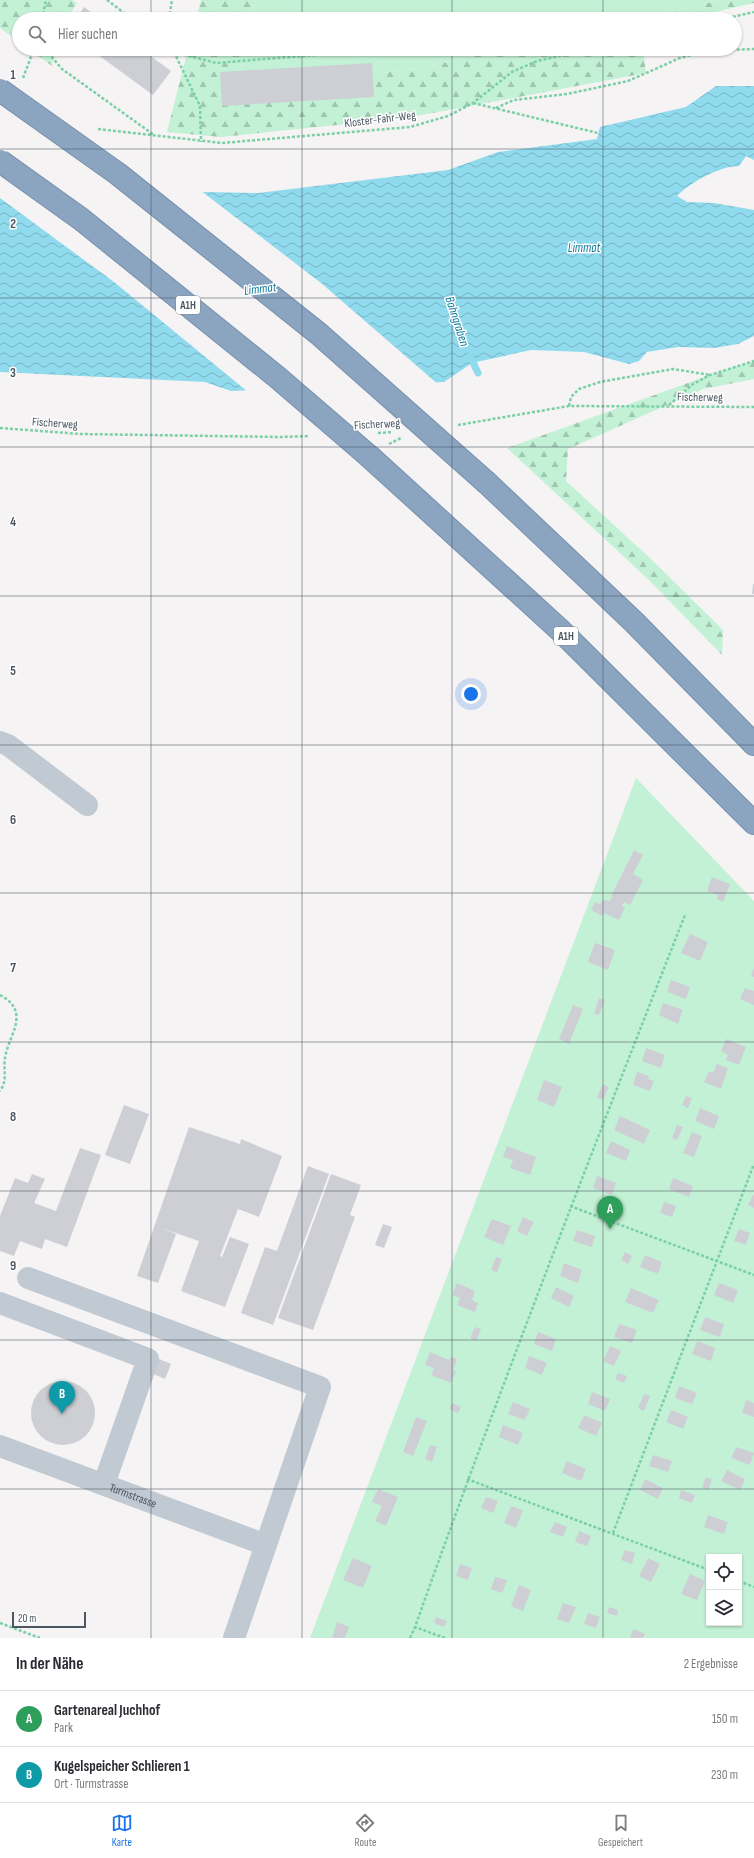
<!DOCTYPE html>
<html lang="de">
<meta charset="utf-8">
<style>
body{margin:0;font-family:"Sofia Sans Condensed",sans-serif;background:#f2f2f3;color:#2b2b33}
.controls{position:absolute;right:12px;bottom:12px;display:grid;overflow:hidden;border-radius:0px;box-shadow:0 1px 3px #0004}
.controls button{width:36px;height:36px;display:grid;place-items:center;padding:0;border:0;border-bottom:1px solid #e1e1e2;background:#fff;color:#2b2b33;font:20px sans-serif}
.scale{position:absolute;left:12px;bottom:10px;width:74px;box-sizing:border-box;padding-left:4px;border:2px solid #4a5661;border-top:0;font-size:11px;line-height:14px;white-space:nowrap;color:#4a5661;-webkit-text-stroke:3px #fff;paint-order:stroke}
.you{position:absolute;left:471px;top:694px;width:14px;height:14px;margin:-10px;border:3px solid #fff;border-radius:50%;background:#1a73e8;box-shadow:0 0 0 6px #1a73e833}
.badge{display:grid;place-items:center;width:26px;height:26px;border-radius:50%;background:#1a73e8;color:#fff;font-size:13px;font-weight:700}
.pin{position:absolute;translate:-50% -33px;filter:drop-shadow(0 1px 2px #0008)}
.pin::after{content:'';position:absolute;top:21px;width:14px;height:12px;background:inherit;clip-path:polygon(0 0,100% 0,50% 100%)}
.list{margin:0;padding:0;list-style:none}
h2{display:flex;justify-content:space-between;align-items:center;height:52px;margin:0;padding:0 16px;font-size:17px}
h2 small{font-size:13px;font-weight:400;color:#7c7c81}
.list li{display:grid;grid-template-columns:26px 1fr auto;gap:12px;align-items:center;box-sizing:border-box;height:56px;padding:0 16px;border-top:1px solid #e1e1e2}
.list b{display:block;font-size:15px;white-space:nowrap}
.list p{margin:0;font-size:13px;white-space:nowrap;color:#7c7c81}
.list em{font-size:13px;font-style:normal;color:#7c7c81}
.icon{flex:none;width:22px;height:22px;fill:none;stroke:currentColor;stroke-width:2;stroke-linecap:round;stroke-linejoin:round}
.map{position:relative;flex:none;width:754px;height:1638px;overflow:hidden}
.search{position:absolute;background:#fff;box-shadow:0 1px 3px #0004;left:12px;right:12px;top:12px;height:44px;display:flex;align-items:center;gap:10px;box-sizing:border-box;padding:0 14px;border-radius:22px;color:#7c7c81;font-size:15px}
.sheet{height:164px;background:#fff}
nav{display:flex;justify-content:space-around;align-items:center;box-sizing:border-box;height:56px;border-top:1px solid #e1e1e2;background:#fff;font-size:11px;color:#7c7c81}
nav a{display:grid;justify-items:center;gap:2px}
nav .on{color:#1a73e8}
.map>svg:first-child{display:block}
</style>
<div class="map">
<svg width="754" height="1638" viewBox="0 0 754 1638">
<defs>
<pattern id="forest-firs" width="22" height="20" patternUnits="userSpaceOnUse"><rect width="22" height="20" fill="#c3f1d5"/><path d="M5 1l3.5 6h-7zM16 11l3.5 6h-7z" fill="#a0c6b0"/></pattern>
<pattern id="water-waves" width="16" height="10" patternUnits="userSpaceOnUse"><rect width="16" height="10" fill="#90daee"/><path d="M0 5q4-4 8 0t8 0" fill="none" stroke="#78b4c4"/></pattern>
</defs>
<rect width="100%" height="100%" fill="#f5f3f3"/>
<path fill="url(#forest-firs)" d="M0,0H72L77,3L67,19H19V42L0,28Z
M201,0H256L251,19H196Z
M720,0H754V3L684,19H636Z
M29,49H55L52,66Z
M188,49H244L235,89L417,69L504,49H643L646,73L406,118L221,137L167,132Z
M754,361V379L703,389L568,449L566,481L652,560L723,630L722,655L649,580L507,448L710,375Z"/>
<path fill="#c3f1d5" fill-rule="evenodd" d="M256,0H720L636,19H251Z
M244,49H504L417,69L235,89Z
M636,778L754,901V1638H310ZM709,1557H739V1623H709Z"/>
<path fill="url(#water-waves)" d="M716,86H754V160L746,156L739,166C720,166 691,182 677,196L687,202L714,203L754,210V336L738,344L714,348L678,347L647,352L639,361L629,364L584,352L531,350L472,363L444,382L231,391L205,382L0,372V188L258,193L448,170L498,152L597,139L600,127L686,107Z"/>
<path fill="#f5f3f3" d="M110,182L200,190L321,283L439,385L248,392L114,282L0,198V186Z"/>
<g fill="none" stroke-linecap="round" stroke-linejoin="round">
<path stroke="#90daee" stroke-width="7" d="M470,356L478,373"/>
</g>
<path fill="#cdcfd5" d="M84,7L100,19H76Z
M90,49H141L171,71L153,95Z
M372,63L374,97L222,106L220,72Z
M753,584H754V594H752Z
M634,850L643,855L633,874L643,880L630,905L624,902L622,906L625,908L619,920L604,913L603,916L591,910L595,902L600,904L603,900L610,901L612,897L611,896Z
M712,877L730,884L723,902L717,899L718,895L707,891Z
M690,934L708,942L700,961L681,953Z
M595,943L615,950L608,970L588,962Z
M754,967V977L751,976Z
M671,980L690,987L686,999L667,992Z
M745,988L754,991V1005L740,999Z
M599,998L605,1000L599,1015L594,1014Z
M663,1003L683,1010L678,1024L659,1015Z
M573,1005L583,1009L569,1044L559,1039Z
M726,1039L746,1047L739,1065L726,1060L728,1055L721,1051Z
M646,1048L665,1055L661,1068L642,1061Z
M717,1064L728,1068L721,1089L704,1082L709,1071L713,1073Z
M637,1072L649,1076L648,1079L654,1081L650,1091L633,1085Z
M544,1080L562,1087L554,1107L537,1100Z
M603,1084L609,1087L603,1100L597,1097Z
M686,1096L692,1098L688,1108L682,1105Z
M124,1105L149,1114L130,1164L105,1155Z
M700,1108L719,1116L714,1129L695,1121Z
M620,1116L650,1130L644,1144L614,1130Z
M677,1125L683,1127L677,1140L672,1138Z
M189,1127L240,1144L241,1139L282,1156L259,1217L238,1209L220,1256L222,1257L230,1237L249,1244L225,1307L181,1291L199,1241L161,1228L176,1234L158,1283L137,1276Z
M692,1132L702,1136L694,1157L683,1153Z
M611,1141L630,1150L626,1161L606,1153Z
M507,1146L536,1157L530,1175L510,1168L513,1160L503,1157Z
M80,1148L101,1155L67,1247L45,1239L42,1249L20,1241L14,1256L0,1251V1216L15,1178L28,1183L32,1174L45,1179L34,1203L56,1211Z
M308,1166L329,1174L273,1325L241,1313L265,1247L277,1251Z
M331,1174L361,1185L350,1215L355,1217L313,1330L278,1318Z
M597,1176L616,1183L612,1195L593,1188Z
M673,1178L693,1186L689,1197L669,1189Z
M753,1195L754,1196V1208L748,1205Z
M664,1202L676,1206L672,1217L660,1213Z
M523,1217L534,1222L527,1236L517,1231Z
M492,1219L511,1226L503,1245L484,1237Z
M383,1224L392,1227L384,1248L375,1245Z
M739,1229L750,1233L746,1245L734,1241Z
M577,1230L595,1236L592,1247L573,1241Z
M625,1252L632,1256L628,1264L621,1260Z
M645,1255L662,1262L658,1274L640,1267Z
M496,1257L502,1259L497,1272L491,1270Z
M564,1263L582,1270L578,1283L560,1276Z
M457,1283L475,1291L472,1300L478,1303L475,1312L457,1305L460,1298L452,1295Z
M719,1283L738,1290L733,1303L714,1295Z
M556,1287L574,1296L569,1307L551,1298Z
M631,1288L659,1300L653,1313L625,1302Z
M705,1317L724,1324L720,1337L700,1330Z
M619,1324L637,1330L632,1343L614,1337Z
M475,1327L481,1329L476,1341L470,1338Z
M538,1332L556,1339L552,1351L534,1344Z
M697,1341L715,1348L711,1361L692,1354Z
M610,1346L621,1351L614,1366L603,1361Z
M430,1352L449,1360L451,1357L457,1359L453,1370L456,1371L451,1383L431,1375L434,1368L425,1365Z
M529,1356L547,1363L542,1375L525,1368Z
M157,1358L171,1364L165,1379L151,1373Z
M618,1373L627,1376L624,1383L615,1379Z
M31 1413a32 32 0 1 1 64 0a32 32 0 1 1-64 0Z
M679,1386L697,1393L692,1404L675,1398Z
M592,1392L610,1399L605,1411L588,1404Z
M644,1394L650,1396L644,1411L638,1408Z
M746,1400L754,1403V1417L742,1413Z
M513,1402L530,1409L525,1420L508,1414Z
M452,1403L461,1407L458,1413L449,1409Z
M671,1410L688,1417L683,1429L666,1422Z
M584,1415L602,1423L596,1436L578,1428Z
M416,1417L427,1421L413,1456L403,1452Z
M503,1425L523,1433L518,1445L499,1437Z
M430,1445L437,1447L432,1462L425,1459Z
M736,1447L754,1453L750,1465L731,1458Z
M653,1455L672,1461L668,1472L649,1466Z
M567,1461L586,1469L581,1481L562,1473Z
M727,1470L745,1479L740,1490L721,1481Z
M706,1477L712,1479L708,1490L702,1487Z
M645,1479L663,1488L658,1499L640,1490Z
M378,1489L398,1497L386,1526L375,1521L382,1506L372,1502Z
M681,1490L695,1495L692,1503L679,1498Z
M486,1497L498,1501L493,1513L481,1508Z
M511,1506L523,1510L516,1528L504,1523Z
M708,1515L728,1522L724,1534L704,1527Z
M555,1522L567,1527L563,1537L550,1532Z
M579,1531L591,1536L587,1546L575,1542Z
M625,1550L635,1553L632,1564L621,1560Z
M353,1558L372,1566L363,1588L343,1580Z
M648,1558L660,1564L651,1582L639,1576Z
M460,1564L472,1568L468,1580L456,1576Z
M690,1574L705,1581L697,1600L681,1594Z
M495,1577L507,1580L502,1593L491,1589Z
M519,1585L531,1590L523,1611L511,1606Z
M563,1603L576,1607L569,1623L557,1619Z
M609,1607L618,1610L617,1616L607,1613Z
M588,1613L600,1617L596,1628L584,1624Z
M436,1617L447,1621L444,1627L434,1623Z
M337,1622L349,1627L345,1638H332Z
M633,1629L645,1634L643,1638H630Z"/>
<g fill="none" stroke-linecap="round" stroke-linejoin="round">
<g stroke="#7690ad" stroke-width="24">
<path id="highway" d="M370,457L559,629L754,823
M487,483L634,622L754,744"/>
</g>
<path stroke="#7ad0a6" stroke-width="2.5" stroke-dasharray="3 2" stroke-linecap="butt" d="M107,0L132,19
M42,19L46,0
M169,19L172,0
M723,19L754,12
M45,49L62,69L154,135
M170,49L174,52L200,106L201,142
M174,52L216,63L388,49
M23,78L34,49
M473,103L598,133
M496,108L514,100L567,94L628,81L680,58L706,51L754,49
M98,129L222,143L410,127L448,116L473,103L512,72L537,61L591,49
M669,405L693,384L710,375L754,361
M569,406L571,397L579,389L600,382L673,369L710,375
M458,425L569,406L754,407
M0,428L80,434L280,437L309,436
M378,433L393,432
M389,444L401,438
M0,995C32,1012 8,1036 5,1058C3,1070 8,1080 0,1091
M570,1206L754,1275
M467,1479L709,1570
M613,1533L754,1164
M739,1581L754,1587
M0,1623L40,1638
M410,1638L415,1627
M445,1638L415,1627C500,1388 592,1151 685,915"/>
<g stroke="#c1cad2" stroke-width="22">
<path d="M0,742L8,745L87,805"/>
<path d="M28,1278L320,1387L234,1638"/>
<path d="M0,1303L148,1359L104,1484"/>
<path id="s1" d="M0,1446L266,1545"/>
</g>
<use href="#highway" stroke="#8ba5c1" stroke-width="22"/>
<g stroke="#7690ad" stroke-width="24" stroke-linecap="butt">
<path id="highway-bridge" d="M0,90L118,174L319,334L487,483
M0,161L81,219L277,377L370,457"/>
</g>
<use href="#highway-bridge" stroke="#8ba5c1" stroke-width="22"/>
</g>
<path fill="none" stroke="#4a5661" stroke-width="1" stroke-opacity="0.55" d="M151,0V19M302,0V19M452,0V19M603,0V19M151,49V1638M302,49V1638M452,49V1638M603,49V1638M0,149H754M0,298H754M0,447H754M0,596H754M0,745H754M0,893H754M0,1042H754M0,1191H754M0,1340H754M0,1489H754"/>
<g text-anchor="middle" stroke-width="3" stroke-linejoin="round" paint-order="stroke">
<g fill="#fff" stroke="#808990" stroke-width="1">
<rect x="176" y="296" width="24" height="18" rx="3"/>
<rect x="554" y="627" width="24" height="18" rx="3"/>
</g>
<g font-size="11" font-weight="bold" fill="#4a5661">
<text x="188" y="309">A1H</text>
<text x="566" y="640">A1H</text>
</g>
<g font-size="12" fill="#4a5661" stroke="#fff">
<text transform="translate(380 119) rotate(-7)" y="4">Kloster-Fahr-Weg</text>
<text transform="translate(700 397) rotate(1)" y="4">Fischerweg</text>
<text transform="translate(55 423) rotate(4)" y="4">Fischerweg</text>
<text transform="translate(377 424) rotate(-3)" y="4">Fischerweg</text>
<text dy="4" stroke="none"><textPath href="#s1" startOffset="142">Turmstrasse</textPath></text>
</g>
<g font-size="13" font-style="italic" fill="#0c7c9b" stroke="#fff">
<text x="584" y="252">Limmat</text>
<text transform="translate(260 288) rotate(-7)" y="5">Limmat</text>
<text transform="translate(458 321) rotate(72)" y="5">Bahngraben</text>
</g>
</g>
<g font-size="13" text-anchor="middle" font-weight="bold" fill="#4a5661" stroke="#fff" stroke-width="3" stroke-linejoin="round" paint-order="stroke">
<text x="13" y="79">1</text>
<text x="13" y="228">2</text>
<text x="13" y="377">3</text>
<text x="13" y="526">4</text>
<text x="13" y="675">5</text>
<text x="13" y="824">6</text>
<text x="13" y="972">7</text>
<text x="13" y="1121">8</text>
<text x="13" y="1270">9</text>
</g>
</svg>
<div class="controls">
<button><svg class="icon" aria-label="locate" viewBox="0 0 24 24"><circle cx="12" cy="12" r="6"/><path d="M12 2v4M12 18v4M2 12h4M18 12h4"/></svg></button>
<button><svg class="icon" aria-label="layers" viewBox="0 0 24 24"><path d="M12 4l9 5-9 5-9-5zM3 14l9 5 9-5"/></svg></button>
</div>
<div class="scale">20 m</div>
<div class="you"></div>
<div class="pin badge" style="left:610px;top:1229px;background:#2e9e5b">A</div>
<div class="pin badge" style="left:62px;top:1414px;background:#0f9aa8">B</div>
<div class="search"><svg class="icon" aria-label="search" viewBox="0 0 24 24"><circle cx="10" cy="10" r="6"/><path d="M15 15l6 6"/></svg>Hier suchen</div>
</div>
<section class="sheet">
<h2>In der Nähe<small>2 Ergebnisse</small></h2>
<ul class="list">
<li><span class="badge" style="background:#2e9e5b">A</span><div><b>Gartenareal Juchhof</b><p>Park</p></div><em>150 m</em></li>
<li><span class="badge" style="background:#0f9aa8">B</span><div><b>Kugelspeicher Schlieren 1</b><p>Ort · Turmstrasse</p></div><em>230 m</em></li>
</ul>
</section>
<nav>
<a class="on"><svg class="icon" aria-label="map" viewBox="0 0 24 24"><path d="M3 6l6-2 6 2 6-2v14l-6 2-6-2-6 2zM9 4v14M15 6v14"/></svg>Karte</a>
<a><svg class="icon" aria-label="directions" viewBox="0 0 24 24"><path d="M12 3l9 9-9 9-9-9zM9 14v-3h6M13 9l2 2-2 2"/></svg>Route</a>
<a><svg class="icon" aria-label="saved" viewBox="0 0 24 24"><path d="M7 4h10v16l-5-4-5 4z"/></svg>Gespeichert</a>
</nav>
